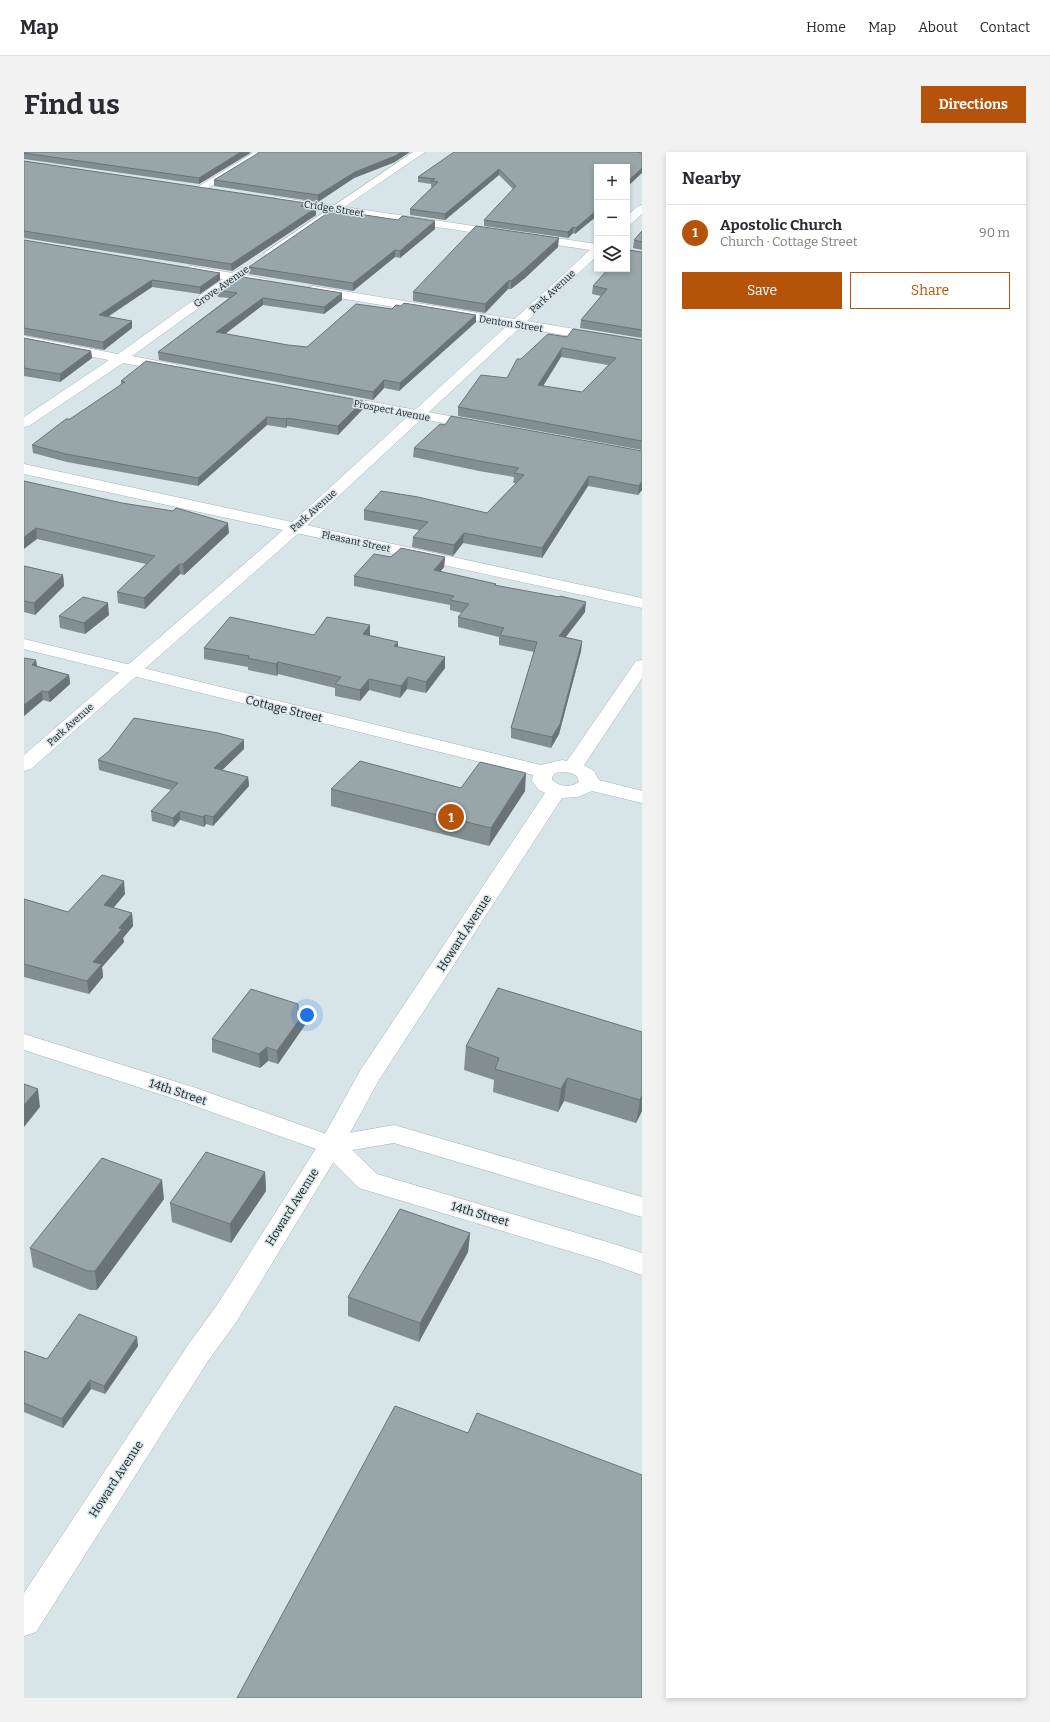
<!DOCTYPE html>
<meta charset="utf-8">
<style>
body{margin:0;font-family:Bitter,serif;background:#f2f2f3;color:#2b2b33}
.controls{position:absolute;right:12px;top:12px;display:grid;overflow:hidden;border-radius:0px;box-shadow:0 2px 6px #0003}
.controls button{width:36px;height:36px;display:grid;place-items:center;padding:0;border:0;border-bottom:1px solid #e1e1e2;background:#fff;color:#2b2b33;font:20px sans-serif}
.you{position:absolute;left:283px;top:863px;width:14px;height:14px;margin:-10px;border:3px solid #fff;border-radius:50%;background:#1a73e8;box-shadow:0 0 0 6px #1a73e833}
.badge{display:grid;place-items:center;width:26px;height:26px;border-radius:50%;background:#b45309;color:#fff;font-size:13px;font-weight:700}
.pin{position:absolute;translate:-50% -50%;border:2px solid #fff;box-shadow:0 1px 4px #0006}
.list{margin:0;padding:0;list-style:none}
h2{display:flex;justify-content:space-between;align-items:center;height:52px;margin:0;padding:0 16px;font-size:17px}
h2 small{font-size:13px;font-weight:400;color:#7c7c81}
.list li{display:grid;grid-template-columns:26px 1fr auto;gap:12px;align-items:center;box-sizing:border-box;height:56px;padding:0 16px;border-top:1px solid #e1e1e2}
.list b{display:block;font-size:15px;white-space:nowrap}
.list p{margin:0;font-size:13px;white-space:nowrap;color:#7c7c81}
.list em{font-size:13px;font-style:normal;color:#7c7c81}
.actions{display:flex;gap:8px;padding:12px 16px}
.actions a{flex:1;padding:9px 0;border:1px solid #b45309;border-radius:0px;text-align:center;font-size:14px;color:#b45309}
.actions .main{background:#b45309;color:#fff}
.icon{flex:none;width:22px;height:22px;fill:none;stroke:currentColor;stroke-width:2;stroke-linecap:round;stroke-linejoin:round}
.map{position:relative;flex:none;width:618px;height:1546px;overflow:hidden;border-radius:0px}
header{display:flex;align-items:center;gap:24px;box-sizing:border-box;height:56px;padding:0 20px;background:#fff;border-bottom:1px solid #e1e1e2}
header strong{font-size:19px}
nav{display:flex;gap:22px;margin-inline-start:auto;font-size:14px}
.intro{display:flex;align-items:center;justify-content:space-between;box-sizing:border-box;height:96px;padding:0 24px}
h1{margin:0;font-size:28px}
.button{padding:10px 18px;border-radius:0px;background:#b45309;color:#fff;font-size:14px;font-weight:700}
main{display:flex;gap:24px;padding:0 24px}
aside{flex:1;background:#fff;border-radius:0px;box-shadow:0 2px 6px #0003}
.map>svg:first-child{display:block}
</style>
<header>
<strong>Map</strong>
<nav><a>Home</a><a>Map</a><a>About</a><a>Contact</a></nav>
</header>
<div class="intro"><h1>Find us</h1><a class="button">Directions</a></div>
<main>
<div class="map">
<svg width="618" height="1546" viewBox="0 0 618 1546">
<rect width="100%" height="100%" fill="#d7e4e8"/>
<g fill="none" stroke-linecap="round" stroke-linejoin="round">
<g stroke="#a6b3b7" stroke-width="1">
<path id="street" d="M228,0L242,1L181,38H173L172,36L229,1Z
M389,0H401L250,103H242L240,101Z
M618,53V62L607,72L603,73V64L614,54Z
M167,114L208,121L217,116L221,117L223,120L220,123L243,127L245,130L243,133L239,134L212,129L108,204L155,213L157,216L155,219L150,220L99,211L5,274L0,275V265L85,208L0,192V184L94,202L199,127L163,121L161,118L163,115Z
M289,134L618,188V196L285,141L283,138L285,135Z
M310,243L453,269L458,270L460,273L458,276L453,277L305,250L303,247L305,244Z
M0,312L618,446V456L0,322Z
M0,487L517,613L538,608L543,609L612,509L618,508V526L560,613L570,619L575,628L618,639V651L568,639L554,645L538,646L355,928L316,999L213,1169L184,1209L12,1480L0,1484V1441L164,1193L193,1153L298,987L336,919L521,641L515,638L508,629L509,623L0,497ZM538,620L547,621L553,624L555,630C546,636 536,635 528,628V625L531,621Z"/>
</g>
<g stroke="#a6b3b7" stroke-width="1">
<path id="secondary" d="M252,45L573,92V104L277,379L7,617L0,619V603L265,373L566,98L248,50L247,48Z"/>
</g>
<g stroke="#a6b3b7" stroke-width="1">
<path id="primary" d="M0,882L172,936L308,984L370,973L618,1045V1065L370,991L328,998L353,1022L580,1089L618,1101V1123L575,1108L335,1036L298,999L154,948L0,898Z"/>
</g>
<use href="#street" fill="#fff" fill-rule="evenodd"/>
<use href="#secondary" fill="#fff" fill-rule="evenodd"/>
<use href="#primary" fill="#fff" fill-rule="evenodd"/>
</g>
<path fill="#838e91" fill-rule="evenodd" d="M0,0L227,1L175,32L0,7Z
M612,0L551,82L549,81L544,86L460,74V68L489,37L475,23L421,68L386,63V57L408,35H407V32L394,30V25Z
M0,9L292,56V63L208,119L0,86Z
M371,10L330,26L294,50L190,34V28Z
M374,68L411,69V77L376,106L371,105L329,139L225,122V115Z
M618,79V98L609,96L610,88Z
M0,88L196,128L176,142L128,135L84,165L108,169V176L80,198L0,183Z
M534,95L501,126L487,137H484L461,161L389,149V140Z
M604,98L618,100V186L556,176L557,168L577,144L568,142L569,134Z
M193,138L318,148L300,162L239,153L201,182L264,193L283,195L368,157L452,163V170L375,239L360,236L349,248L135,208L134,200L205,146L194,145Z
M543,185L618,188V298L434,264V255L483,226L497,207ZM537,205L584,213L558,240L519,234Z
M0,186L67,199L68,206L36,230L0,224Z
M97,229L339,249V257L314,283L263,274L262,276L243,273L174,334L43,310L9,301L8,293L97,233Z
M390,296L618,299V338L614,343L564,334L518,406L439,391L429,404L388,395L389,385L395,378L340,368V358L463,361L492,331H489L490,325L455,319L389,305Z
M0,329L205,381L160,423L156,422L121,457L94,451L93,440L122,412L13,387Z
M367,405H421L420,415L416,420L472,434L561,460L541,486L558,489L557,499L535,582L527,596L487,586V576L510,500L475,493V485L434,475V465L438,461L426,458V453L330,434V424Z
M0,414L39,423L40,434L11,463L0,460Z
M85,463L61,482L36,476L35,464Z
M346,473V484L374,490V495L421,516L402,541L383,537L376,546L345,538L336,549L311,544V536L254,522L253,524L224,518V515L180,507V496L290,483Z
M0,506L13,514L45,523L46,532L26,550L19,548L0,564Z
M220,588V597L198,618L224,625L225,634L189,674L182,672L180,675L156,668L150,675L128,669L127,659L147,638L75,618L74,608L85,599Z
M307,637L501,639L465,694L307,654Z
M101,742L89,756L108,761L109,774L99,786L100,790L78,815L79,825L65,842L0,825V747L44,760Z
M274,852V858L281,860V873L254,912L244,909L236,916L188,900V887Z
M618,880V959L612,971L540,949L534,960L469,940L470,928L440,918L442,894Z
M241,1020L242,1039L207,1091L148,1070L146,1051Z
M140,1047L73,1138H66L9,1115L6,1096Z
M446,1081L444,1100L395,1190L324,1164V1145Z
M114,1194L81,1242L67,1237L39,1276L0,1260V1199L23,1207Z"/>
<path fill="#6a7476" d="M217,0H227L175,32V26Z
M377,0H386L371,10L330,26L294,50V43L331,20Z
M618,16V21L603,35V30Z
M475,17V23L421,68V62Z
M282,51V57L277,54Z
M292,56V63L208,119L207,112Z
M573,58V64L551,82L552,76Z
M411,69V77L376,106V99Z
M549,75V81L544,86V80Z
M535,86L534,95L501,126L487,137V129Z
M371,98V105L329,139V131Z
M196,121V128L176,142V135Z
M128,128V135L75,170V163Z
M485,128L484,137L461,161V152Z
M318,141V148L300,162V155Z
M239,146V153L193,188L192,180Z
M452,163V170L375,239L376,231Z
M108,169V176L80,198L79,190Z
M538,196L537,205L514,242V233Z
M67,199L68,206L36,230V222Z
M360,228V236L349,248V240Z
M339,249V257L314,283V274Z
M243,265V273L174,334V326Z
M263,266V274L262,276V267Z
M565,324L564,334L518,406V396Z
M618,329V338L614,343L615,334Z
M204,371L205,381L160,423L159,412Z
M12,376L13,387L0,397V385Z
M440,381L439,391L429,404L430,393Z
M421,405L420,415L409,428L410,418Z
M155,412L156,422L121,457L120,446Z
M39,423L40,434L11,463L10,451Z
M562,450L561,460L534,495L535,484Z
M84,451L85,463L61,482L60,471Z
M346,473V484L339,482Z
M558,489L557,499L535,582L527,596L528,585Z
M374,490V501L370,494Z
M421,505V516L402,541V530Z
M12,508L14,518L8,513Z
M254,510V522L253,524L252,512Z
M45,523L46,532L26,550L24,540Z
M384,525L383,537L376,546L377,534Z
M345,527V538L336,549V538Z
M18,539L19,548L0,564V553Z
M220,588V597L191,625L190,616Z
M502,621L501,639L465,694L467,676Z
M224,625L225,634L189,674V665Z
M156,659V668L150,675L149,666Z
M181,663L182,672L180,675L179,665Z
M100,729L101,742L81,766L80,753Z
M108,761L109,774L99,786L100,790L78,815L79,825L65,842L63,829L69,810L95,776Z
M274,852V865L281,860V873L254,912L253,899Z
M243,895L244,909L236,916L235,902Z
M543,926L540,949L534,960L537,937Z
M14,937L16,955L0,975V953Z
M618,943V959L612,971L616,948Z
M241,1020L242,1039L207,1091L206,1072Z
M138,1028L140,1047L73,1138L71,1119Z
M446,1081L444,1100L395,1190L396,1171Z
M113,1185L114,1194L81,1242L80,1234Z
M66,1228L67,1237L39,1276L38,1267Z"/>
<path fill="#98a5a9" stroke="#6a7476" fill-rule="evenodd" d="M0,0H217L175,26L0,1Z
M236,0H377L371,4L331,20L294,43L190,28Z
M430,0H612L618,1V16L603,30V15H573V58L552,76L549,75L544,80L460,68L492,34L475,17L421,62L386,57L414,30L407,29L411,27L394,25Z
M0,9L282,51L277,54L292,56L207,112L0,79Z
M308,58L374,68L378,64L411,69L376,99L371,98L329,131L225,115Z
M452,74L535,86L501,117L487,129L485,128L461,152L389,140Z
M618,79V90L610,88Z
M0,88L196,121L176,135L128,128L75,163L108,169L79,190L0,176Z
M603,98H604L618,100V178L557,168L583,137L569,134L584,117H603Z
M213,124L318,141L300,155L239,146L192,180L264,193L283,195L332,152L368,157L372,153L377,154L380,151L452,163L376,231L360,228L349,240L134,200L213,141L193,138Z
M549,177L618,188V289L434,255L457,223L483,226L493,207H497L524,182L543,185ZM538,196L592,206L558,240L514,233Z
M0,186L67,199L36,222L0,216Z
M122,209L339,249L314,274L263,266L262,267L243,265L174,326L42,302L8,293L42,267H46L101,230L97,229Z
M427,264L618,299V329L615,334L565,324L518,396L440,381L430,393L389,385L404,370L340,358L357,339L394,345L463,361L500,323L490,321L495,316L455,309L390,296L416,272L421,273Z
M0,329L98,351L149,359L152,356L204,371L159,412H155L120,446L93,440L131,404L12,376L0,385Z
M377,396L421,405L410,418L472,432L470,433L535,445L536,444L562,450L535,484L558,489L536,572L528,585L487,576L513,490L476,483L480,476L434,465L445,452L426,448L430,444L330,424L350,402L367,405Z
M0,414L39,423L10,451L0,449Z
M59,445L84,451L60,471L35,464Z
M206,465L290,483L303,465L346,473L339,482L374,490L370,494L421,505L402,530L384,525L377,534L345,527L336,538L311,532L317,525L254,510L252,512L224,506L225,504L180,496Z
M0,506L12,508L8,513L45,523L24,540L18,539L0,553Z
M110,566L194,581L220,588L190,616L224,625L189,665L181,663L179,665L156,659L149,666L127,659L154,631L74,608L85,599Z
M336,609L437,636L456,610L502,621L467,676L307,637Z
M78,723L100,729L80,753L108,761L95,776L98,777L69,810L78,812L63,829L0,812V747L44,760Z
M474,836L618,880V943L616,948L543,926L537,937L471,917L475,906L442,894Z
M227,837L274,852V858L281,860L253,899L243,895L235,902L188,887Z
M0,932L14,937L0,953Z
M182,1000L241,1020L206,1072L146,1051Z
M78,1006L138,1028L71,1119H64L6,1096Z
M376,1057L446,1081L396,1171L324,1145Z
M55,1162L113,1185L80,1234L66,1228L38,1267L0,1251V1199L23,1207Z
M371,1254L444,1281L453,1261L618,1323V1546H213Z"/>
<g text-anchor="middle" stroke-width="3" stroke-linejoin="round" paint-order="stroke">
<g font-size="10" fill="#1b2021" stroke="#d7e4e8">
<text transform="translate(310 56) rotate(9)" y="4">Cridge Street</text>
<text transform="translate(197 134) rotate(-35)" y="4">Grove Avenue</text>
<text transform="translate(528 139) rotate(-43)" y="4">Park Avenue</text>
<text transform="translate(487 171) rotate(9)" y="4">Denton Street</text>
<text transform="translate(368 258) rotate(11)" y="4">Prospect Avenue</text>
<text transform="translate(289 358) rotate(-42)" y="4">Park Avenue</text>
<text transform="translate(332 389) rotate(12)" y="4">Pleasant Street</text>
<text transform="translate(46 572) rotate(-42)" y="4">Park Avenue</text>
</g>
<g font-size="12" fill="#1b2021" stroke="#d7e4e8">
<text transform="translate(260 557) rotate(14)" y="4">Cottage Street</text>
<text transform="translate(440 781) rotate(-57)" y="4">Howard Avenue</text>
<text transform="translate(154 940) rotate(18)" y="4">14th Street</text>
<text transform="translate(268 1055) rotate(-58)" y="4">Howard Avenue</text>
<text transform="translate(456 1062) rotate(16)" y="4">14th Street</text>
<text transform="translate(92 1327) rotate(-57)" y="4">Howard Avenue</text>
</g>
</g>
</svg>
<div class="controls">
<button>+</button>
<button>−</button>
<button><svg class="icon" aria-label="layers" viewBox="0 0 24 24"><path d="M12 4l9 5-9 5-9-5zM3 14l9 5 9-5"/></svg></button>
</div>
<div class="you"></div>
<div class="pin badge" style="left:427px;top:665px">1</div>
</div>
<aside>
<h2>Nearby<small></small></h2>
<ul class="list">
<li><span class="badge">1</span><div><b>Apostolic Church</b><p>Church · Cottage Street</p></div><em>90 m</em></li>
</ul>
<div class="actions"><a class="main">Save</a><a>Share</a></div>
</aside>
</main>
